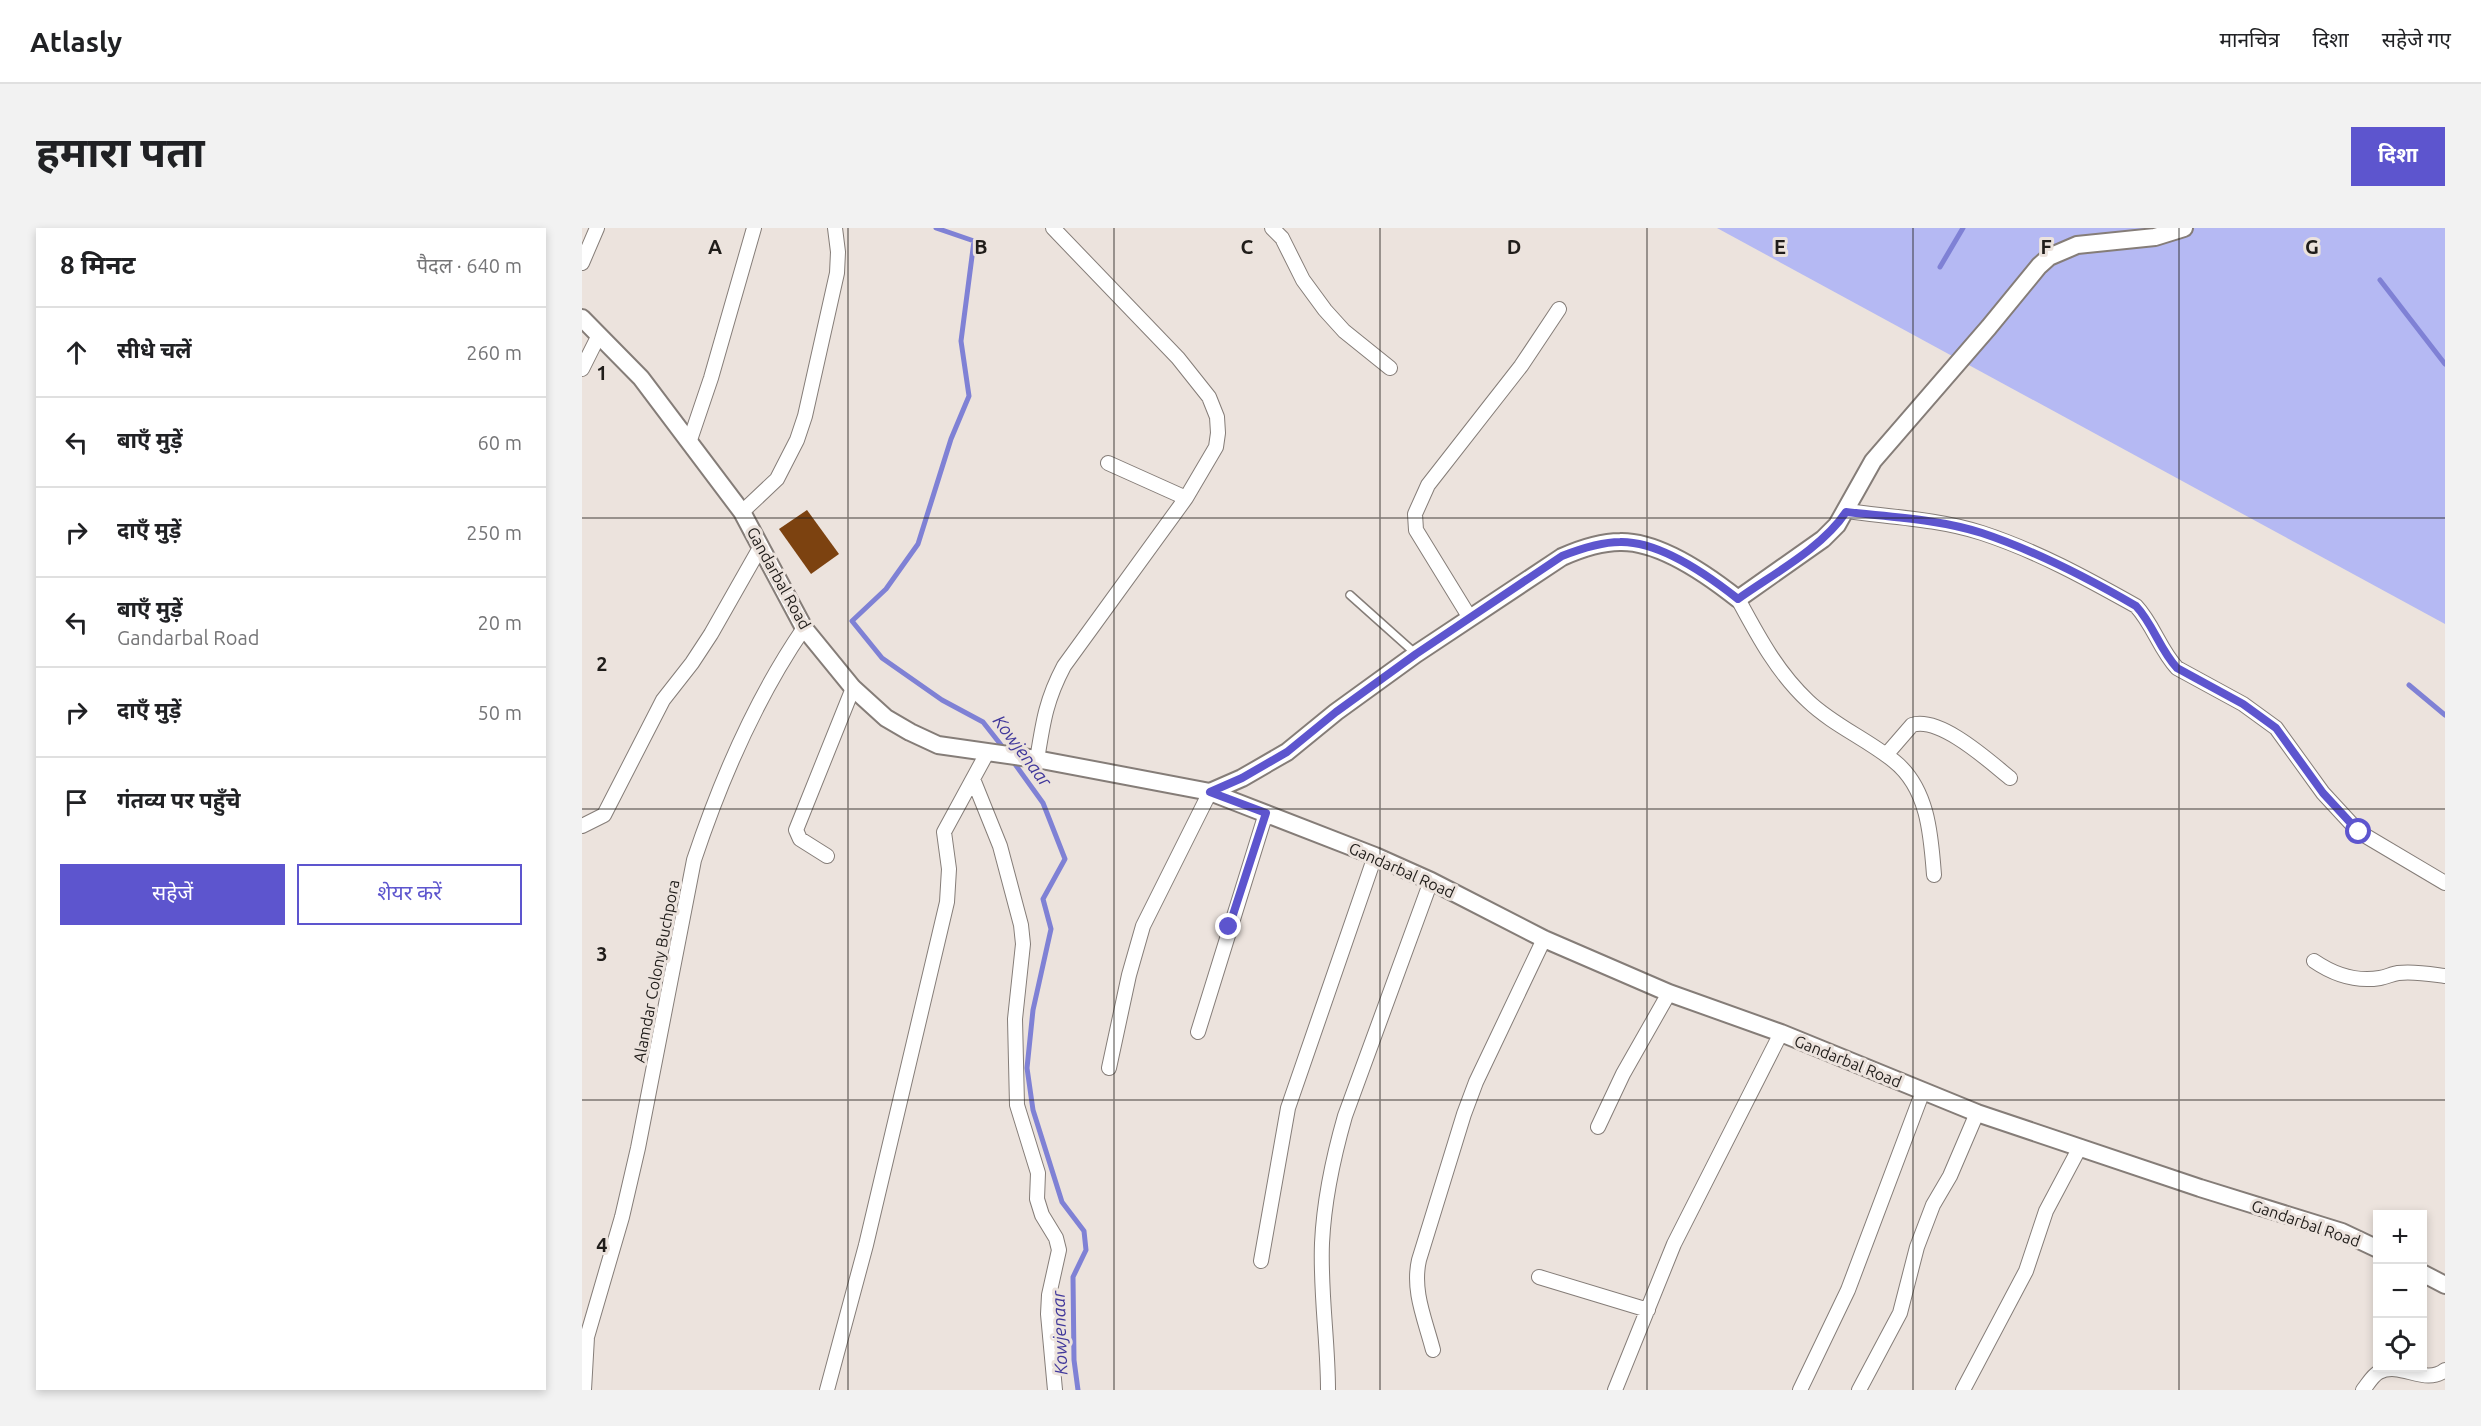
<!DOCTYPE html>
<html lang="hi">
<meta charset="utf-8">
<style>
body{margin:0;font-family:Ubuntu,"Noto Sans Devanagari",sans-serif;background:#f2f2f2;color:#202124}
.controls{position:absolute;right:18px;bottom:18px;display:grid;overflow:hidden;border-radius:0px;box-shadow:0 3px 9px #0003}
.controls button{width:54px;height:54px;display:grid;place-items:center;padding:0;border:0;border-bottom:2px solid #e0e0e0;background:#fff;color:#202124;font:30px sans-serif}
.stop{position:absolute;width:18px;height:18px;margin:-14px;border:4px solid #5d55ce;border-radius:50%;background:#fff}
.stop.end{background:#5d55ce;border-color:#fff;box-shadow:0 2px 6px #0008}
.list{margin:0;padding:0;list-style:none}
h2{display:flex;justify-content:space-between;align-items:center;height:78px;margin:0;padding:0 24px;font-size:26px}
h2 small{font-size:20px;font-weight:400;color:#757577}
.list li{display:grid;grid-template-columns:39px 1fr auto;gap:18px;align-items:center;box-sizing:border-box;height:90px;padding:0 24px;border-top:2px solid #e0e0e0}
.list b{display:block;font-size:22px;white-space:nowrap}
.list p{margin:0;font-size:20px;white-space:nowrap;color:#757577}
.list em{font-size:20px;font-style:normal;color:#757577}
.actions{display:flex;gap:12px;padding:18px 24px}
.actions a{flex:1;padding:14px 0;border:2px solid #5d55ce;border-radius:0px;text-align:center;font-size:21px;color:#5d55ce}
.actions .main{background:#5d55ce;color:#fff}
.icon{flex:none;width:33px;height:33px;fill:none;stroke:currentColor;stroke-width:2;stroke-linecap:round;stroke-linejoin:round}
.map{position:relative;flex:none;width:1863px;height:1162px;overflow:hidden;border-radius:0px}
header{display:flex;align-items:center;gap:36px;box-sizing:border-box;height:84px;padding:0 30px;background:#fff;border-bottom:2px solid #e0e0e0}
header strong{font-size:28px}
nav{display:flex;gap:33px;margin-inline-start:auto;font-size:21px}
.intro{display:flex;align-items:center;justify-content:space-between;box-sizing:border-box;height:144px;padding:0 36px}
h1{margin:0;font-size:42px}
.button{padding:15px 27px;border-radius:0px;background:#5d55ce;color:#fff;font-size:21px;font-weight:700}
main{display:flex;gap:36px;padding:0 36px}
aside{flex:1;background:#fff;border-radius:0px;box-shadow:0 3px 9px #0003}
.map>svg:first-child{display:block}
</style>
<header>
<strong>Atlasly</strong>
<nav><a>मानचित्र</a><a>दिशा</a><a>सहेजे गए</a></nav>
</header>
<div class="intro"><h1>हमारा पता</h1><a class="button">दिशा</a></div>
<main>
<aside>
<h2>8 मिनट<small>पैदल · 640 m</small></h2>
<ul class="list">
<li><svg class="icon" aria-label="ahead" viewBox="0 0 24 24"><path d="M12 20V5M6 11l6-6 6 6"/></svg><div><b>सीधे चलें</b></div><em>260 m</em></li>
<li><svg class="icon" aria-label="left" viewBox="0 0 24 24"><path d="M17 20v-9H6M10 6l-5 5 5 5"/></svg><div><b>बाएँ मुड़ें</b></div><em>60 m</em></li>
<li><svg class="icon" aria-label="right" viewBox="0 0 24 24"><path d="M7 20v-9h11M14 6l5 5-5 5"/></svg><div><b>दाएँ मुड़ें</b></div><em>250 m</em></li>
<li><svg class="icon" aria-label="left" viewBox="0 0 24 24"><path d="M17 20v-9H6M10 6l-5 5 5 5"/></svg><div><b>बाएँ मुड़ें</b><p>Gandarbal Road</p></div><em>20 m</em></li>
<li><svg class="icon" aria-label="right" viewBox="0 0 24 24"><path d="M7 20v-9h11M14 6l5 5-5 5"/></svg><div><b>दाएँ मुड़ें</b></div><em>50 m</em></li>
<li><svg class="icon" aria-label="arrive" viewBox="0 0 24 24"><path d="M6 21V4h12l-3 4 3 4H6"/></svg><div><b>गंतव्य पर पहुँचे</b></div></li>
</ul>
<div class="actions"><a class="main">सहेजें</a><a>शेयर करें</a></div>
</aside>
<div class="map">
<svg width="1863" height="1162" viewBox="0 0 1863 1162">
<rect width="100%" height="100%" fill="#ece3dd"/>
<path fill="#b5b9f3" d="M1135,0H1863V396Z"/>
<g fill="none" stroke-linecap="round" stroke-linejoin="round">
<path stroke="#7f81d5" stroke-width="5" d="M354,0L392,13L379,113L387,168L369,211L336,316L304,361L270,393L300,430L360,472L401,494L423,522
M1358,39L1381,0
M1798,52L1863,136
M1827,457L1863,487
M430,532L461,575L483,631L461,671L469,701L451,782L445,840L451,882L480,974L502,1003L504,1022L491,1049L492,1132L496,1162"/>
</g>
<path fill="#7c4210" d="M225,282L257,326L229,346L197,301Z"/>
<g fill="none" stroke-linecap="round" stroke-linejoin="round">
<g stroke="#857d78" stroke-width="10">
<path id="service" d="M768,367L834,426"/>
</g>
<g stroke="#857d78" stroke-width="16">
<path id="minor" d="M690,0L700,10L721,52L743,82L762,103L808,140
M0,35L15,0
M0,141L17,107
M108,212L129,150L172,0
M526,235L604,270
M1264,283C1308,289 1357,291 1400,305C1455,323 1504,350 1554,378C1571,396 1578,422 1595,440L1661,476L1694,500L1741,565L1777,604L1863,655
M160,284L195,251L215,212L223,188L255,45L256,24L253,0
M1156,371C1176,408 1195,444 1226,473C1251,497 1285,511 1312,533C1346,560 1349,607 1352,647
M888,390L834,302L833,286L846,257L939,138L977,81
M1304,527L1330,497C1358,488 1407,533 1428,550
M455,532C461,494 464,472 482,438L604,270L634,219L636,205L635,189L627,169L596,130L471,0
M391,551L418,618L439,697L441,716L433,791L435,877L456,945L455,971L460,987L474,1010L477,1022L467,1067L466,1086L473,1162
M0,598L22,587L81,472L110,435L129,406L179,318
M245,628L218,611L214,602L271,460
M1732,733C1751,746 1774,754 1798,750C1804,749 1810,746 1816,745C1832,743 1848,746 1863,748
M616,804L684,585
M527,840L547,747L561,698L628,564
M1016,899L1041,846L1087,765
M679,1033L706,880L793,628
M957,1049L1066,1082
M851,1122C843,1091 830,1063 837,1032L882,886L894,854L962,711
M2,1162L5,1109L40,989L56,920L112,632C139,551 174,470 222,400
M245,1162L284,1017L365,674L367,641L362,604L405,525
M746,1162C746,1113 738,1064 740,1015C742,972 751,930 763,888L849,653
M1033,1162L1092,1016L1199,805
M1218,1162L1266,1062L1341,863
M1277,1162L1318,1085L1335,1019L1351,977L1368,948L1395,885
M1381,1162L1444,1043L1464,983L1498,919
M1781,1162C1786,1156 1790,1148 1797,1144C1819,1133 1843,1158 1863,1142"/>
</g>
<g stroke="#857d78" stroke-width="20">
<path id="tertiary" d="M0,90L59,150L160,284L222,400L271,460L304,490L328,504L356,517L454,531L628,564L793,628L849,653L962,711L1087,765L1199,805L1395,885L1618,960L1760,1004L1796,1021
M628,564L660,550L705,524L754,484L834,426L980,329C998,321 1018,314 1038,314C1078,313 1127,348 1156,371L1241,311L1255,297L1291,233L1407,99L1457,38L1467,29L1495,17L1573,9L1602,0
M1840,1045L1863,1057"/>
</g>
<use href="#service" stroke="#fff" stroke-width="7"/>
<use href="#minor" stroke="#fff" stroke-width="14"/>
<use href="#tertiary" stroke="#fff" stroke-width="16"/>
</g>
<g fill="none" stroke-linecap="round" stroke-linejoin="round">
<path stroke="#5d55ce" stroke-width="8" d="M647,699L684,585L628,564L660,550L705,524L754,484L834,426L980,328C998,321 1018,314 1038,314C1078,313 1127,348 1156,371C1191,346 1240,320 1264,284C1308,289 1357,291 1400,305C1454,323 1504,349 1554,378C1571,396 1578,422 1595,440L1661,476L1694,500L1741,565L1777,604"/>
</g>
<path fill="none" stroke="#201d1a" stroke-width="1.5" stroke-opacity="0.55" d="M266,0V1162M532,0V1162M798,0V1162M1065,0V1162M1331,0V1162M1597,0V1162M0,290H1863M0,581H1863M0,872H1863"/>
<g text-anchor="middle" stroke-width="6" stroke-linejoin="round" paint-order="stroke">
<g font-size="16" fill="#201d1a" stroke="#ece3dd">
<text transform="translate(197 350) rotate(61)" y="6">Gandarbal Road</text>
<text transform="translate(820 642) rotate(24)" y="6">Gandarbal Road</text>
<text transform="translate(74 743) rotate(-79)" y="6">Alamdar Colony Buchpora</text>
<text transform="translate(1266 833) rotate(22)" y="6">Gandarbal Road</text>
<text transform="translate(1724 995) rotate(19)" y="6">Gandarbal Road</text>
</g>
<g font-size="18" font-style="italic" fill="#41389b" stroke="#ece3dd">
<text transform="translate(440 523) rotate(53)" y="6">Kowjenaar</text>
<text transform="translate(478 1105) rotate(-92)" y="6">Kowjenaar</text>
</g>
</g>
<g font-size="20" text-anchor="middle" font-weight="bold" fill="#201d1a" stroke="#ece3dd" stroke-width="6" stroke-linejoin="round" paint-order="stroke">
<text x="133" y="26">A</text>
<text x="399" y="26">B</text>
<text x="665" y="26">C</text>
<text x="932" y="26">D</text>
<text x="1198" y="26">E</text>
<text x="1464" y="26">F</text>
<text x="1730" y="26">G</text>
<text x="20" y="152">1</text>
<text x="20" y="443">2</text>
<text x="20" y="733">3</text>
<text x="20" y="1024">4</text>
</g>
</svg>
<div class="controls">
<button>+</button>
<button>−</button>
<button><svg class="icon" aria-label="locate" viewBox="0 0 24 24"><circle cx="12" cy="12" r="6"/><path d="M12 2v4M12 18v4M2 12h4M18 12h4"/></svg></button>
</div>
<div class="stop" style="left:1777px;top:604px"></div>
<div class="stop end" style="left:647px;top:699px"></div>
</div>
</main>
